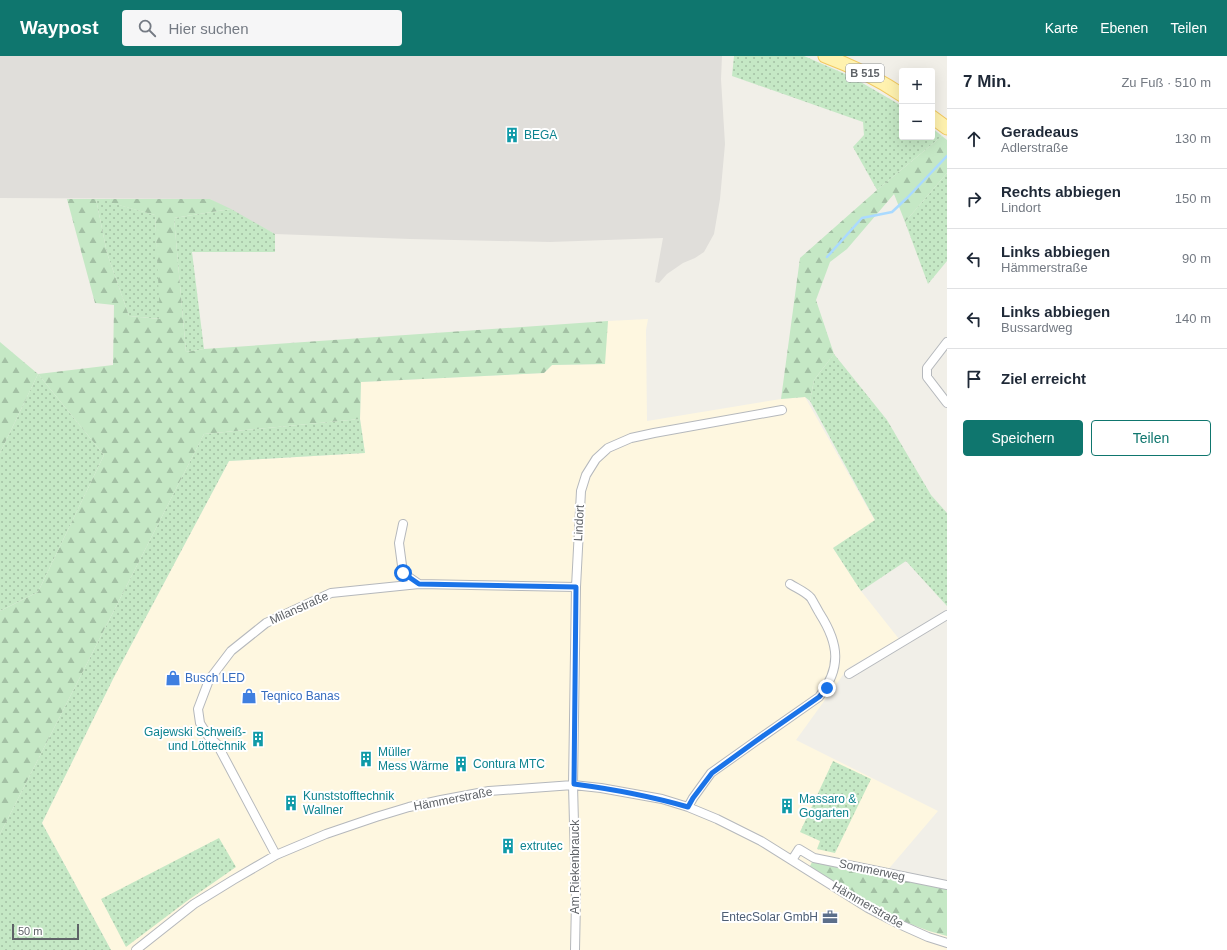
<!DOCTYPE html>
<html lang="de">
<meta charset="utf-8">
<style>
body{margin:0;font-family:Helvetica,sans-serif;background:#f6f6f7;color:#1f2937}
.controls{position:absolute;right:12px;top:12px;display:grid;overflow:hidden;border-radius:4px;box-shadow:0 4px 16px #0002}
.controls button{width:36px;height:36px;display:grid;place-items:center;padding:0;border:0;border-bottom:1px solid #e0e1e3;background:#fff;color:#1f2937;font:20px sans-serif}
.scale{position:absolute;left:12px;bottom:10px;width:67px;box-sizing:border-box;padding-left:4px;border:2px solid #5f6368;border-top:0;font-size:11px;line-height:14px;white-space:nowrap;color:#5f6368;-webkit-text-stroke:3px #fff;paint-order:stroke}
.stop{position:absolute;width:12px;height:12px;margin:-9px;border:3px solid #1a73e8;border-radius:50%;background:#fff}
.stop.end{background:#1a73e8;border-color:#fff;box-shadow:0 1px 4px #0008}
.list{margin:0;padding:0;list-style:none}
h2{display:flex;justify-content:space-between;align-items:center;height:52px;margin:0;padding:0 16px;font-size:17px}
h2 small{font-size:13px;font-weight:400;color:#747a83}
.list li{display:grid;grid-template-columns:26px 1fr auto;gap:12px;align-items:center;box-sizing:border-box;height:60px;padding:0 16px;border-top:1px solid #e0e1e3}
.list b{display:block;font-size:15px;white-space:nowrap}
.list p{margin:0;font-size:13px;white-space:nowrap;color:#747a83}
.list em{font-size:13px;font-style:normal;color:#747a83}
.actions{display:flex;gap:8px;padding:12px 16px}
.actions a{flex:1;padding:9px 0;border:1px solid #0f766e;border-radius:4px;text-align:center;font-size:14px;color:#0f766e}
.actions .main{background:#0f766e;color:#fff}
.icon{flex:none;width:22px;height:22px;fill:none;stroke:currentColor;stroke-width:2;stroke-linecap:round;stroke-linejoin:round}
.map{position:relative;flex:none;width:947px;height:894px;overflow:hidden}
header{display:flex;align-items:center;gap:24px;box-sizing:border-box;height:56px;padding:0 20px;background:#0f766e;color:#fff}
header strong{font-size:19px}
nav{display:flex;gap:22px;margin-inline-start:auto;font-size:14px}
.search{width:280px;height:36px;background:#f6f6f7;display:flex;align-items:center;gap:10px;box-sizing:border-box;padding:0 14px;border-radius:4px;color:#747a83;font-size:15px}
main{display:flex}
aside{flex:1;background:#fff}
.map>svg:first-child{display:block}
</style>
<header>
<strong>Waypost</strong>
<div class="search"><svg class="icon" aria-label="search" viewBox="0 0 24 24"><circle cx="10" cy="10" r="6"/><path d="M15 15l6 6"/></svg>Hier suchen</div>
<nav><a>Karte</a><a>Ebenen</a><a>Teilen</a></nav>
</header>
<main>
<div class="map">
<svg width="947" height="894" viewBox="0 0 947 894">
<defs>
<pattern id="grass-dots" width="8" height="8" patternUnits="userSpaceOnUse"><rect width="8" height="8" fill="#c5e8c5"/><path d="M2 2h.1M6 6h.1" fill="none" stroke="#a3c0a4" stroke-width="1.8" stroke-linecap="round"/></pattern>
<pattern id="forest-firs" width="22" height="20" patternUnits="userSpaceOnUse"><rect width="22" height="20" fill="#c5e8c5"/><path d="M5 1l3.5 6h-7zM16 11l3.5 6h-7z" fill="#a3c0a4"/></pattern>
</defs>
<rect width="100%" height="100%" fill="#f1efe8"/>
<path fill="#fef7e0" d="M648,263L646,274L647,365L781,343L805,341L875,465L833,492L861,535L899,583L848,612L796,684L938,755L886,816L868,852L929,875L947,880V894H111L42,767L113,623L229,405L365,397L360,363L361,326L544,317L552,309L604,308L608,265Z"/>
<path fill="#e0deda" d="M0,0H722L721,23L725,88L720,143L714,178L704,196L695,202L683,207L667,218L659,227L655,226L663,182L550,186L410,183L275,178L210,143L0,142Z"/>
<path fill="url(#grass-dots)" d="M734,0H804L852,21L902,50V81H932V72L942,80L877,134L853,91L864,79L863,66L732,20Z
M947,117V205L928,228L905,166Z
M96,143H110L112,147L155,159L161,263L129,260L107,197Z
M231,153L275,178V196H192L204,293L186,296L174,162Z
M834,298L887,364L931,439L947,457V550L906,505L861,535L833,492L875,464L810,345L814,324Z
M38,318L104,399L38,536L0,555V397Z
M360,363L365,397L229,405L113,623L42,767L111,894H0V778L204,378Z
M833,705L871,723L835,797L817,793L820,785L800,776Z
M219,782L236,811L187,845L126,891L101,843Z"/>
<path fill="url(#forest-firs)" d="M942,80L947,84V117L905,166L894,138L847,193L830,206L816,244L834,298L814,324L810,345L805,341L781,343L800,202L877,134Z
M67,143H96L107,197L129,260L160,263L155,159L111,147L110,143H210L231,153L174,162L186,296L204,293L608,265L605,308L552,309L544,317L361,326L360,363L204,378L0,778V555L38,536L104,399L38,318L0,397V286L38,318L113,309L114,249L95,247Z
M814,802L947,829V880L929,875L868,852L808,814Z"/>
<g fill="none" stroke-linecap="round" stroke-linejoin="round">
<path stroke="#aadaff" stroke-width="2.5" d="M827,201L862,162L892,156L907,142L947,100"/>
<g stroke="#b5b8bc" stroke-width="10">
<path id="street" d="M947,286L927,312V321L947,347
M403,468L399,487L403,517L419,528L576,531
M849,618L947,559
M688,751L693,742L711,717L756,685L819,641C842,612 839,588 820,558C817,553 814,547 811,542C806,536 796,532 790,528
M276,799L217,688L208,680L200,667L198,653L209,624L231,595L266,567L331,537L419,528
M792,804L799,793L814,802L947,829
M136,894L194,848L233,824L276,799L326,778L376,761L409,751L441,744L489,735L573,729L601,732L662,743L688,751L717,763L761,785L868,852L899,868L928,881L947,887
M575,894L576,844L573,729L576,531L581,435L586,419L596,403L608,392L631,382L654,377L782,354"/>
</g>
<g stroke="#f2c960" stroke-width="15">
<path id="primary" d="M825,0C852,10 878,23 902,39
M932,61L947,72"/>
</g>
<use href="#street" stroke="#fff" stroke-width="8"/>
<use href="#primary" stroke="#fff2af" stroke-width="13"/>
</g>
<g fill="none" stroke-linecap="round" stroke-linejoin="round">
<path stroke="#1a73e8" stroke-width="5" d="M403,517L419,528L576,531L574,728C612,733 650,740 688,751L693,742L712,717L756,685L819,641L827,632"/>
</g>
<defs>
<g id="building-bare" transform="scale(1.2)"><path d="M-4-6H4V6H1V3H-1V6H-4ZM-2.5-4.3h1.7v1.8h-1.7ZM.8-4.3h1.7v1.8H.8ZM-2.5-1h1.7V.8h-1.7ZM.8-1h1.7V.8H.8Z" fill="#0f9aa8" stroke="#fff" stroke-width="2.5" paint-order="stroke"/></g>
<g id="shop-bare" transform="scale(1.2)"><path d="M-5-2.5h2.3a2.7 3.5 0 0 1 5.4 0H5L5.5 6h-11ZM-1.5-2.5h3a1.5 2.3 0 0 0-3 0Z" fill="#3f7fe0" stroke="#fff" stroke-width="2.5" paint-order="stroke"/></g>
<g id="office-bare" transform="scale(1.2)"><path d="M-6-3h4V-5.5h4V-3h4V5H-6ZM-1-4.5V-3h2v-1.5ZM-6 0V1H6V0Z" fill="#5c6f8a" stroke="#fff" stroke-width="2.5" paint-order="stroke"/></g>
</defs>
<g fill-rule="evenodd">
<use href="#building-bare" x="512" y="79"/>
<use href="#shop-bare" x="173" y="622"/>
<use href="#shop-bare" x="249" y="640"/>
<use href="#building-bare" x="258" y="683"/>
<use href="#building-bare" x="366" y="703"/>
<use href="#building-bare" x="461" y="708"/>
<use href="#building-bare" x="291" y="747"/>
<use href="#building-bare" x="787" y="750"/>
<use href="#building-bare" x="508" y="790"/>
<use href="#office-bare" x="830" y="861"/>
</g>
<g text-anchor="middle" stroke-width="4" stroke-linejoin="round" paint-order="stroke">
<rect fill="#fff" stroke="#8f9295" stroke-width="1" x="846" y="8" width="38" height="18" rx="3"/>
<g font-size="11" font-weight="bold" fill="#5f6368">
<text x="865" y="21">B 515</text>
</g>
<g font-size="12" fill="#0d838f" stroke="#fff" text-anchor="start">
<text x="524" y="83">BEGA</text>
<text x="246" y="680" text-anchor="end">Gajewski Schweiß-<tspan x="246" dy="14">und Löttechnik</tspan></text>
<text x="378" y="700">Müller<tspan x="378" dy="14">Mess Wärme</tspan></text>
<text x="473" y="712">Contura MTC</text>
<text x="303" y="744">Kunststofftechnik<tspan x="303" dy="14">Wallner</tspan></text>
<text x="799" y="747">Massaro &amp;<tspan x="799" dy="14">Gogarten</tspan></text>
<text x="520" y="794">extrutec</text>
</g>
<g font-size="12" fill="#5f6368" stroke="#fff">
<text transform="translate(579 467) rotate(-87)" y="4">Lindort</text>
<text transform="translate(299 552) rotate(-24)" y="4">Milanstraße</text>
<text transform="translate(453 743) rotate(-11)" y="4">Hämmerstraße</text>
<text transform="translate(575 811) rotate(-90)" y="4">Am Riekenbrauck</text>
<text transform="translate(872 814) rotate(12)" y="4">Sommerweg</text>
<text transform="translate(868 849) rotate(30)" y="4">Hämmerstraße</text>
</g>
<g font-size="12" fill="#366cbe" stroke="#fff" text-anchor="start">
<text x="185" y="626">Busch LED</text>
<text x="261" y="644">Teqnico Banas</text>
</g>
<g font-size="12" fill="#4e5e75" stroke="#fff" text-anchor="end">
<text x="818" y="865">EntecSolar GmbH</text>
</g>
</g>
</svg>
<div class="controls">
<button>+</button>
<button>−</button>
</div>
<div class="scale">50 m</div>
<div class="stop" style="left:403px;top:517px"></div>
<div class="stop end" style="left:827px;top:632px"></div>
</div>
<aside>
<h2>7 Min.<small>Zu Fuß · 510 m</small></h2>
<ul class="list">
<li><svg class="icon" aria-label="ahead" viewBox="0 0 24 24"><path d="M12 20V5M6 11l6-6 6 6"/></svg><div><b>Geradeaus</b><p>Adlerstraße</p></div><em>130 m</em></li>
<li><svg class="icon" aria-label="right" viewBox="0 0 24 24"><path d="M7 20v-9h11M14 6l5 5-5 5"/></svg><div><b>Rechts abbiegen</b><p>Lindort</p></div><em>150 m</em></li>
<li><svg class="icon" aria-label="left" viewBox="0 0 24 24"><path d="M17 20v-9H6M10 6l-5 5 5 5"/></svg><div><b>Links abbiegen</b><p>Hämmerstraße</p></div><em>90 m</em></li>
<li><svg class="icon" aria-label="left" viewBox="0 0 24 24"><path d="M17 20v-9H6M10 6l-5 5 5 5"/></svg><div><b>Links abbiegen</b><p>Bussardweg</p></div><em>140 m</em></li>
<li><svg class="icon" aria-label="arrive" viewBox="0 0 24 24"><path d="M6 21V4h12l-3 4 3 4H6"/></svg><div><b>Ziel erreicht</b></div></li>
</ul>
<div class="actions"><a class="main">Speichern</a><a>Teilen</a></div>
</aside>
</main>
